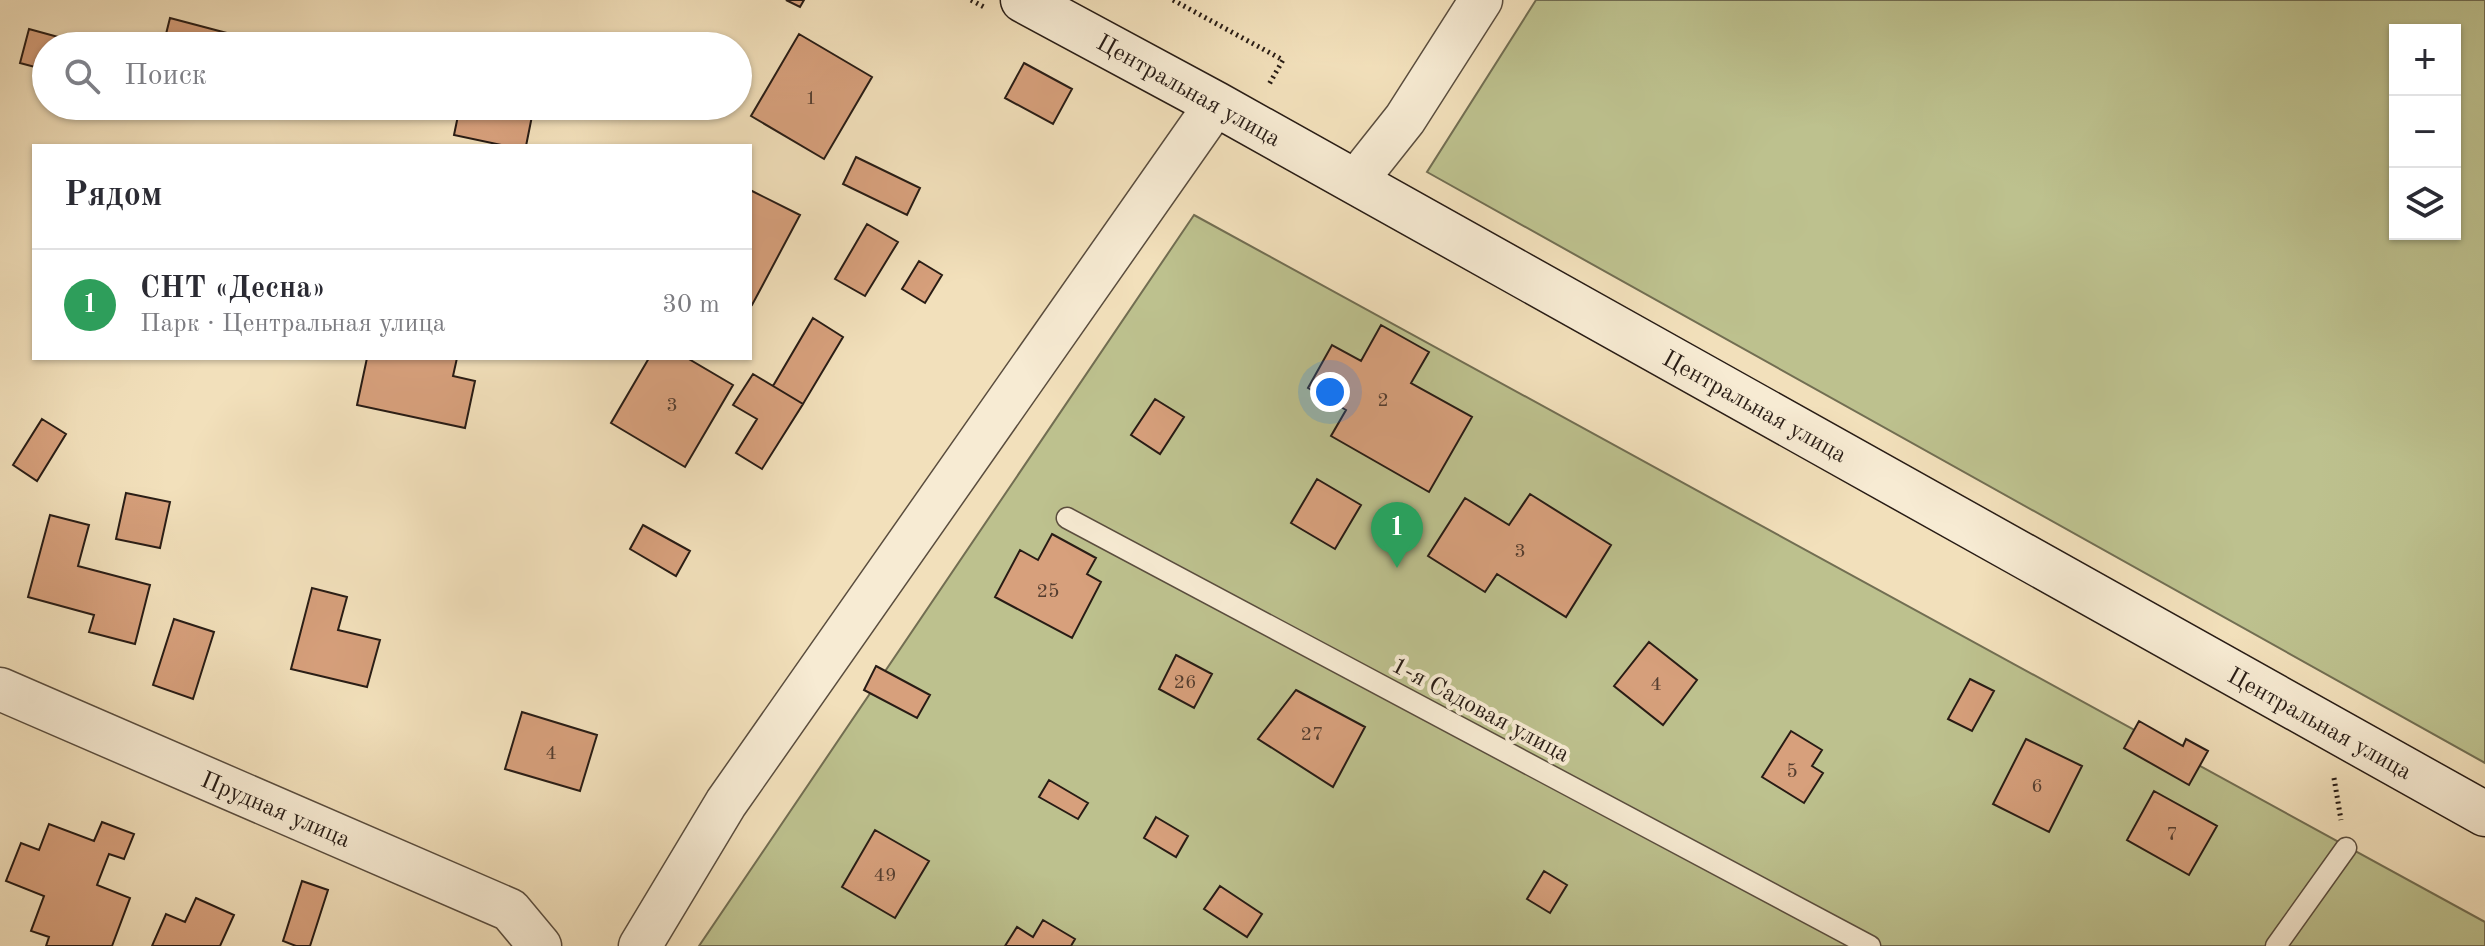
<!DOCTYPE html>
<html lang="ru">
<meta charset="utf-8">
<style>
body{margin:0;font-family:"Old Standard TT",serif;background:#f7f7f7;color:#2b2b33}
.controls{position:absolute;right:24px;top:24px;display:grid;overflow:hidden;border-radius:0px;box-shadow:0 2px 6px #0004}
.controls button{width:72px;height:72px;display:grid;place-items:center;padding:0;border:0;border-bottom:2px solid #e1e1e2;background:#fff;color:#2b2b33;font:40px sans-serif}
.you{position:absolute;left:1330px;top:392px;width:28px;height:28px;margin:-20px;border:6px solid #fff;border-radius:50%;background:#1a73e8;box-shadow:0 0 0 12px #1a73e833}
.badge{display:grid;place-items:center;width:52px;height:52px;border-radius:50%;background:#b45309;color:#fff;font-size:26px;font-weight:700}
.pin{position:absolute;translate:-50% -66px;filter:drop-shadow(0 2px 4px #0008)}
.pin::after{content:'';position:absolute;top:42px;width:28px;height:24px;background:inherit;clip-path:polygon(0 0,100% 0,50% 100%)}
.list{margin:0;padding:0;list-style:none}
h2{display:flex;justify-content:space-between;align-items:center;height:104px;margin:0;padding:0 32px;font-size:34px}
h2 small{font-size:26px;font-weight:400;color:#7c7c81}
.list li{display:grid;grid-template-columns:52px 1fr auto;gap:24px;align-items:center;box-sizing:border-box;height:112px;padding:0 32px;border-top:2px solid #e1e1e2}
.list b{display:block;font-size:30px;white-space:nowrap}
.list p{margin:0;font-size:26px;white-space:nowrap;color:#7c7c81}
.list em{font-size:26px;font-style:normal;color:#7c7c81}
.icon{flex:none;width:44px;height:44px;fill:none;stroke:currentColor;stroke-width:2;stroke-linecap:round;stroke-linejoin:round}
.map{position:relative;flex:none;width:2485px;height:946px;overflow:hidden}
.search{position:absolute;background:#fff;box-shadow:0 2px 6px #0004;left:32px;top:32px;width:720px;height:88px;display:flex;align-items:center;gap:20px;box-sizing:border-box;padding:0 28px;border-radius:44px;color:#7c7c81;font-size:30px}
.panel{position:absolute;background:#fff;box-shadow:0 2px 6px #0004;left:32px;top:144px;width:720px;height:216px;border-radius:0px}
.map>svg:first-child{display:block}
</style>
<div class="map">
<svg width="2485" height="946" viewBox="0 0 2485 946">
<rect width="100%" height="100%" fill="#f2e0bb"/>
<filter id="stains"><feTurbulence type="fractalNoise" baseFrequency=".0025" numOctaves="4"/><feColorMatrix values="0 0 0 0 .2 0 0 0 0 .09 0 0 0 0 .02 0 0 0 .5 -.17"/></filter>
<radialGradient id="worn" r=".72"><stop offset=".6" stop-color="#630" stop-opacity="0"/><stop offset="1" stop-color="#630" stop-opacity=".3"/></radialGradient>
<path fill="#bdc18e" stroke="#726e52" stroke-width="2" fill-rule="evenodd" d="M1536,0H2485V763L1427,172ZM2395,30H2455V234H2395Z
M1194,215L2485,922V946H699Z"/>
<path fill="#d7a07c" stroke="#281c15" stroke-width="2" d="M786,0H804L800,7Z
M170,18L242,37L239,46H163Z
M29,29L91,46H46V70L20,63Z
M799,34L872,77L824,159L751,116Z
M1024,63L1072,89L1053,124L1005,98Z
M460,106H534L526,146H506L454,135Z
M856,157L920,188L907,215L843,184Z
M750,190L800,215L752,305L750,304Z
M867,224L898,242L865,296L835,279Z
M919,261L942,275L925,303L902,289Z
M813,318L843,337L803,404L773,386Z
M1381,325L1429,352L1411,383L1472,417L1429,492L1331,436L1346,410L1308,388L1332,345L1361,361Z
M367,358H457L453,376L475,381L465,428L357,405Z
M649,358H687L733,385L685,467L611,423Z
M753,374L803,404L762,469L736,453L757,419L733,405Z
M1155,399L1184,417L1160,454L1131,435Z
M42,419L66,434L37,481L13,465Z
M1317,479L1361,505L1335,549L1291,523Z
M126,493L170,502L160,548L116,539Z
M1530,494L1611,545L1566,617L1497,574L1485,592L1428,556L1465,498L1509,525Z
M50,515L89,525L78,566L150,585L135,644L89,632L94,615L28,597Z
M643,525L690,551L676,576L630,549Z
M1052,534L1096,558L1087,574L1101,582L1072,638L995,597L1020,550L1038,560Z
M312,588L347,597L338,630L380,640L367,687L291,669Z
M174,619L214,632L193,699L153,685Z
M1649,642L1697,680L1663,725L1614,686Z
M1176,655L1212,674L1194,708L1159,689Z
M876,666L930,695L917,718L864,690Z
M1970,679L1994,691L1972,731L1948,719Z
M1296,690L1365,727L1333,787L1258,739Z
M522,712L597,735L580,791L505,769Z
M2139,721L2183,746L2186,739L2208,751L2189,785L2124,748Z
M1791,731L1822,750L1812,766L1823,773L1804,803L1762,777Z
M2026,739L2082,766L2049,832L1993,804Z
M1049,780L1088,803L1078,819L1039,797Z
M2154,791L2217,826L2189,875L2127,840Z
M1156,817L1188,836L1176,857L1144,838Z
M102,822L134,834L124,859L109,854L97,885L130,898L112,946H46L49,937L31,931L44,896L6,881L21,843L39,850L49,824L94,841Z
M875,830L929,861L895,918L842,887Z
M1544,871L1567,885L1550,913L1527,899Z
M302,881L328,890L310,946H296L283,941Z
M1220,886L1262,914L1247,937L1204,909Z
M196,898L234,915L220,946H152L166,914L185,922Z
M1043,920L1075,939L1071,946H1005L1017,927L1033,937Z"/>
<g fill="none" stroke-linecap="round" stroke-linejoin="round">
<g stroke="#5a4d3e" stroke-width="23">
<path id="lane" d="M1067,518L1870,946
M2276,946L2346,848"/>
</g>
<g stroke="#5a4d3e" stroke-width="45">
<path id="street" d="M1355,182L1405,119L1481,0
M0,689L510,910L540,946
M640,946L726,803L1216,104"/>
</g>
<g stroke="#281c15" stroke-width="47">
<path id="secondary" d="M1023,0L1216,104L2485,814"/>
</g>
<path stroke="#281c15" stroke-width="5" stroke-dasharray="2 4" stroke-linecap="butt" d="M971,0L984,7
M1173,0L1283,60L1268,86
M2334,778L2341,820"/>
<use href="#lane" stroke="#f7ebd3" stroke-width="20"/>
<use href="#street" stroke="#f7ebd3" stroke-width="42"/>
<use href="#secondary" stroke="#f7ebd3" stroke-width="44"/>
</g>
<g text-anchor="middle" stroke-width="8" stroke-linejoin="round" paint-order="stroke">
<g font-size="20" fill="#543d2f">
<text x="811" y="104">1</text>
<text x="1383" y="406">2</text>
<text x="672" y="411">3</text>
<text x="1520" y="557">3</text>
<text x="1048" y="597">25</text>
<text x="1185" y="688">26</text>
<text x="1656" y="690">4</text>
<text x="1312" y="740">27</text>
<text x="551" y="759">4</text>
<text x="1792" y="777">5</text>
<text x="2037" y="792">6</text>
<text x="2172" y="840">7</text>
<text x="885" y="881">49</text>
</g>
<g font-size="24" fill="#281c15" stroke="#f7ebd3">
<text transform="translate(1189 90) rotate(29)" y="8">Центральная улица</text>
<text transform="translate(1755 406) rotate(29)" y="8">Центральная улица</text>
<text transform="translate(1481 709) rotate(28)" y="8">1-я Садовая улица</text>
<text transform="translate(2320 723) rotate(29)" y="8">Центральная улица</text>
<text transform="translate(276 809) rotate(23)" y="8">Прудная улица</text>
</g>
</g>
<rect width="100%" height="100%" filter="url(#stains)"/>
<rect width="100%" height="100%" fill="url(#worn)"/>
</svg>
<div class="controls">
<button>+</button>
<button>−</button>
<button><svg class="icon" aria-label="layers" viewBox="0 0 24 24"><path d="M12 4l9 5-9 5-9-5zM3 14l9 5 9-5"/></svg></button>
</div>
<div class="you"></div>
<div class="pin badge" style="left:1397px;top:568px;background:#2e9e5b">1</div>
<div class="search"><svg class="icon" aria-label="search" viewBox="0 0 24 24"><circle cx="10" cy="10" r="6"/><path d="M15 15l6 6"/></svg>Поиск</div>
<section class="panel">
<h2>Рядом<small></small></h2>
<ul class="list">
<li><span class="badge" style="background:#2e9e5b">1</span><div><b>СНТ «Десна»</b><p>Парк · Центральная улица</p></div><em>30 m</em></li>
</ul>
</section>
</div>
